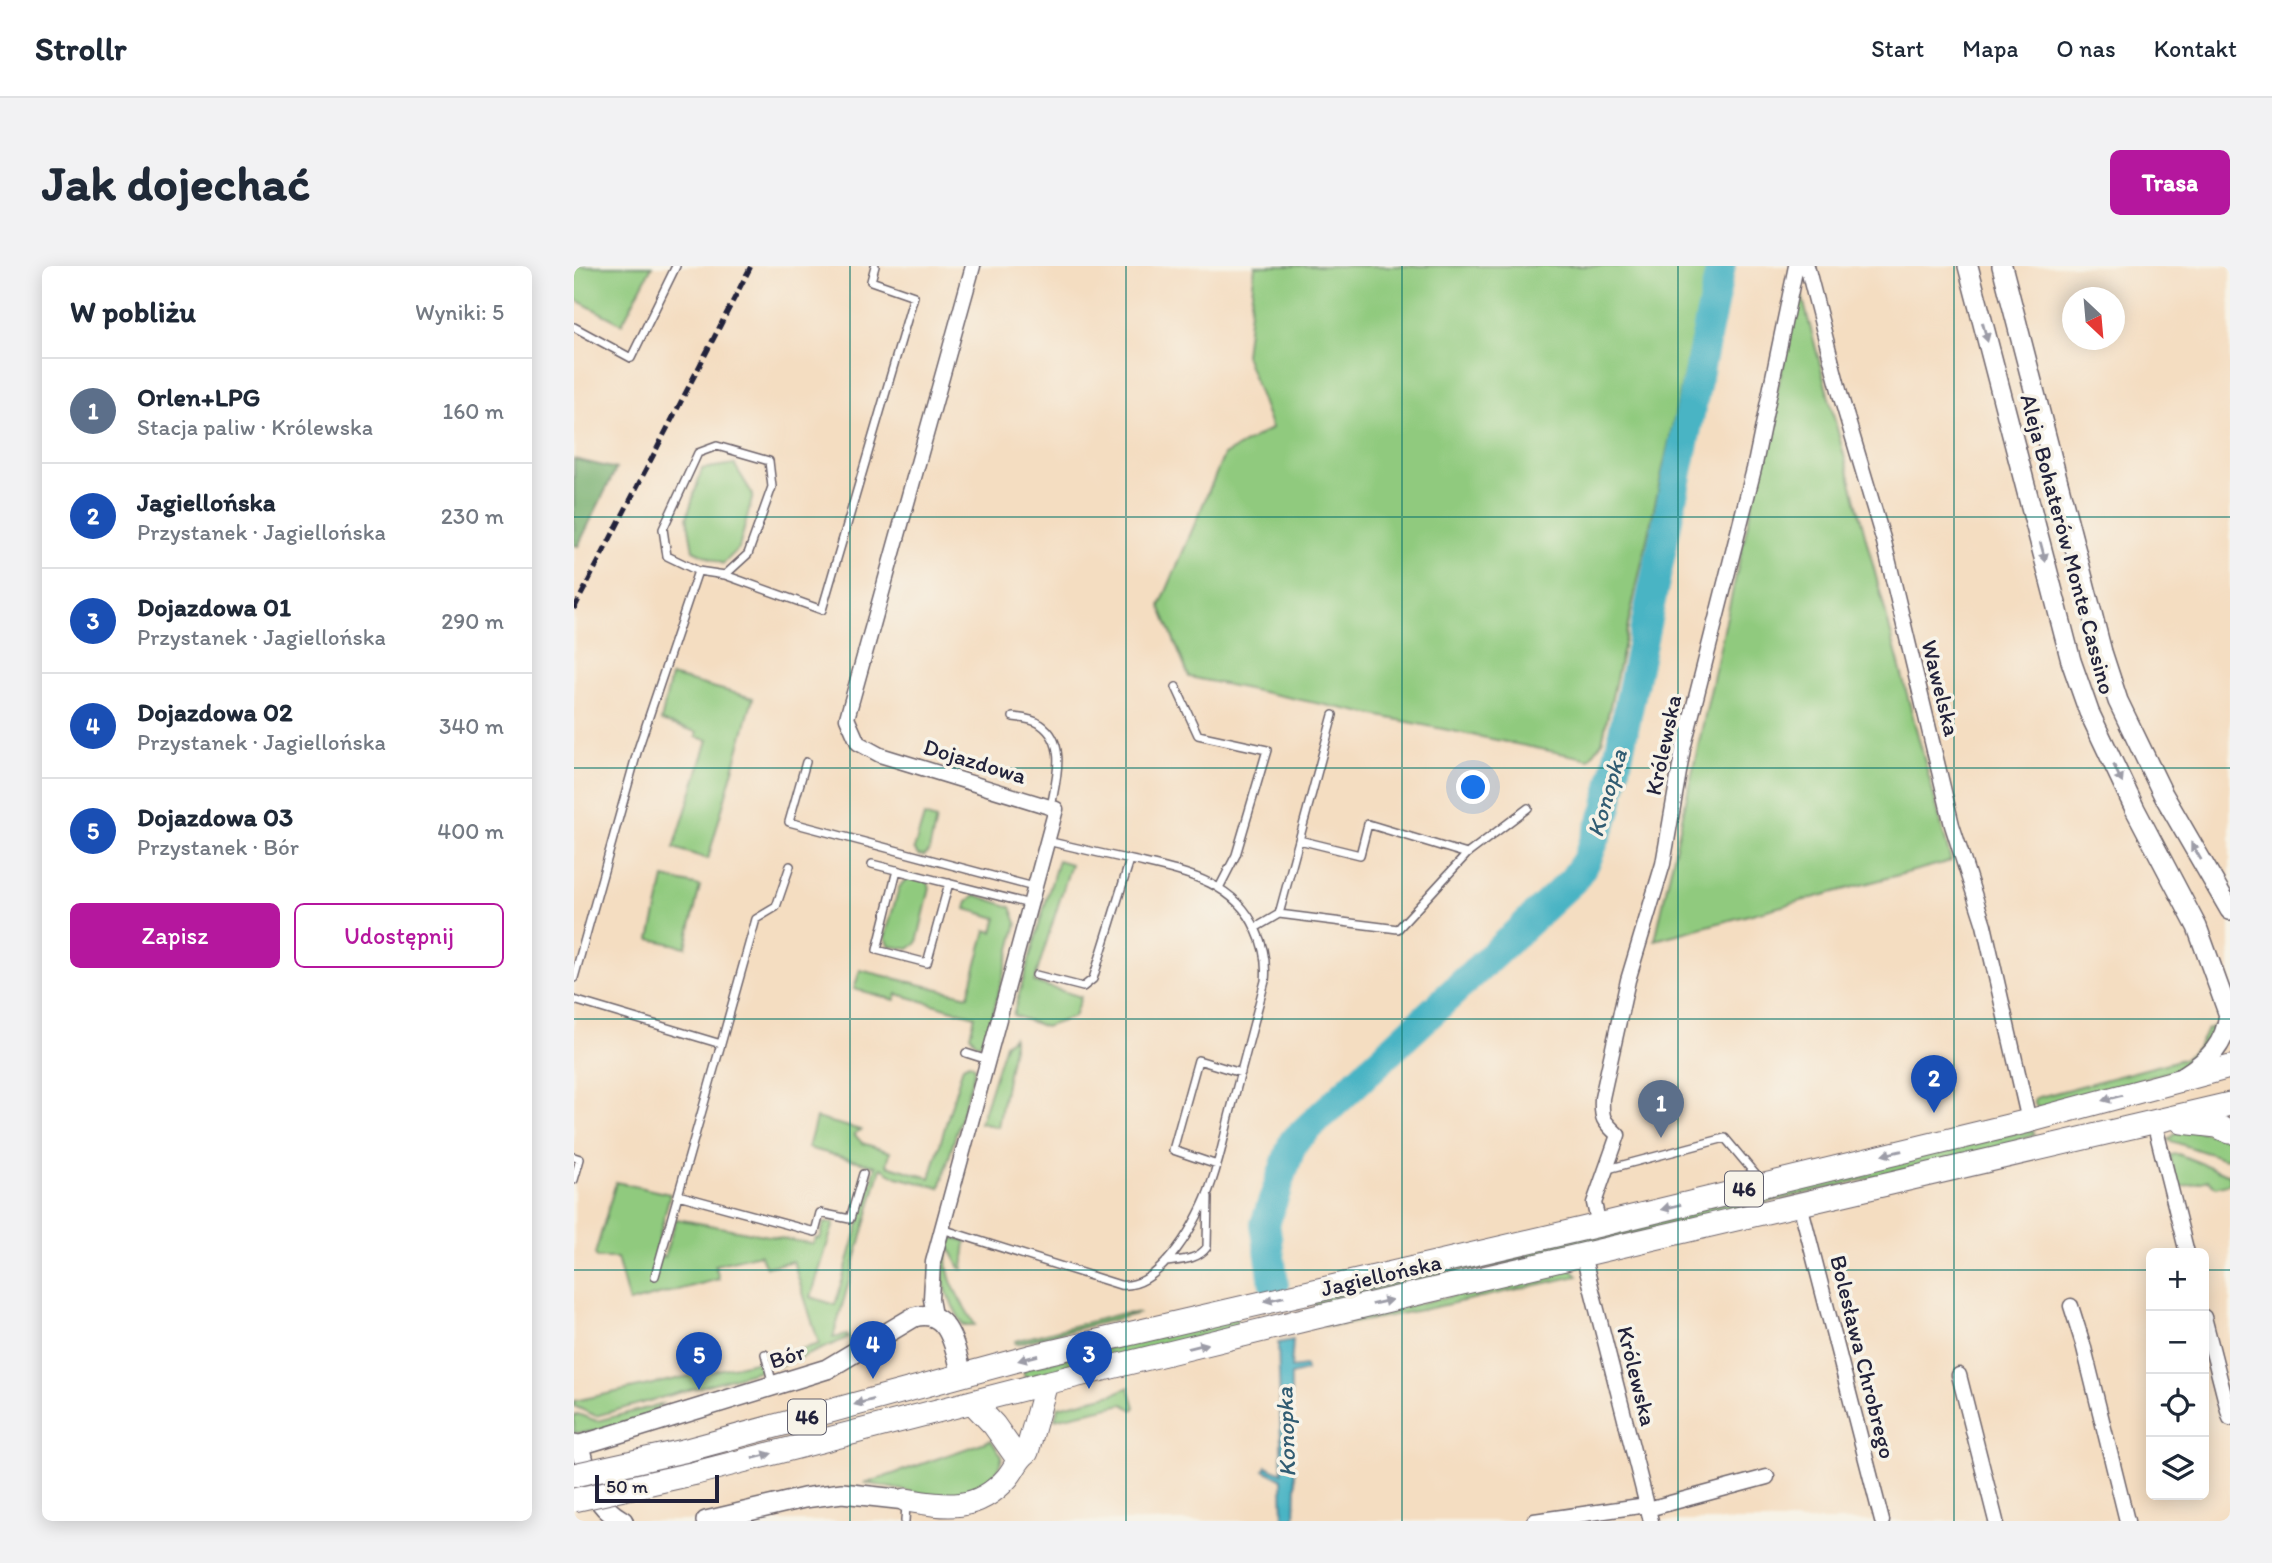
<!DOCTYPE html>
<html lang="pl">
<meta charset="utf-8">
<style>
body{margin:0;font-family:Itim,sans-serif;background:#f2f2f3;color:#1f2937}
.controls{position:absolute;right:21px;bottom:21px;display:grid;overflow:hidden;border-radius:10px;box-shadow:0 4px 18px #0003}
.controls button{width:63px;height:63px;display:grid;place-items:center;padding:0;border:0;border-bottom:2px solid #e0e1e3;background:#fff;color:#1f2937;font:35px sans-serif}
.compass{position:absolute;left:1488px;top:21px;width:63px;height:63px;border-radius:50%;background:#fff;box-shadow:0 4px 18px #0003;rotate:154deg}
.scale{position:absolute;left:21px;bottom:18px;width:124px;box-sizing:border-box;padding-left:7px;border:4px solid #22223b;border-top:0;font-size:19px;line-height:24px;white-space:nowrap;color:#22223b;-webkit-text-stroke:5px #f7f3e8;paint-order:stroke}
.you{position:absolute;left:900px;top:522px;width:24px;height:24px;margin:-18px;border:5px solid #fff;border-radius:50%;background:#1a73e8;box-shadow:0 0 0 10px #1a73e833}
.badge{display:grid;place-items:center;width:46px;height:46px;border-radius:50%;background:#b5179e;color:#fff;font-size:23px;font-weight:700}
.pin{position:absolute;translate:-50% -58px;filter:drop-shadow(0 2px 4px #0008)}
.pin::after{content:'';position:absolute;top:37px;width:24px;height:21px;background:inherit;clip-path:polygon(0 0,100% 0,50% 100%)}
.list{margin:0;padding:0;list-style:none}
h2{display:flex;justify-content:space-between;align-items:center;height:91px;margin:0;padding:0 28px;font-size:30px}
h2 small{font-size:23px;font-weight:400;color:#747a83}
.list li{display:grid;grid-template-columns:46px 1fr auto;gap:21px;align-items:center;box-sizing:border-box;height:105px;padding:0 28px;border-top:2px solid #e0e1e3}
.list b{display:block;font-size:26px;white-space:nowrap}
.list p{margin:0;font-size:23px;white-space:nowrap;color:#747a83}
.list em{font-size:23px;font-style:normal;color:#747a83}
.actions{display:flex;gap:14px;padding:21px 28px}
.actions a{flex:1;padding:16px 0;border:2px solid #b5179e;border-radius:10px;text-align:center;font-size:24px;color:#b5179e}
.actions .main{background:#b5179e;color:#fff}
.icon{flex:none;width:38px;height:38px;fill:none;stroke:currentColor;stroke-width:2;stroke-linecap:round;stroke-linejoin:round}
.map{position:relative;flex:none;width:1656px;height:1255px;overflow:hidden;border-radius:10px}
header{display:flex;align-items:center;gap:42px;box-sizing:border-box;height:98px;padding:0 35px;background:#fff;border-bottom:2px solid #e0e1e3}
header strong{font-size:33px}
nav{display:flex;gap:38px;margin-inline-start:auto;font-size:24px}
.intro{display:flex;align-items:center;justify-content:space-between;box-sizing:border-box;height:168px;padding:0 42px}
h1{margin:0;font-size:49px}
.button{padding:18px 32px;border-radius:10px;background:#b5179e;color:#fff;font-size:24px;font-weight:700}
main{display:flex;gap:42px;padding:0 42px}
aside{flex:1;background:#fff;border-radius:10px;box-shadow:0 4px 18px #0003}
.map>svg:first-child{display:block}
</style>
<header>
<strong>Strollr</strong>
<nav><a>Start</a><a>Mapa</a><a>O nas</a><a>Kontakt</a></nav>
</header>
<div class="intro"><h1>Jak dojechać</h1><a class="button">Trasa</a></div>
<main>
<aside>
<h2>W pobliżu<small>Wyniki: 5</small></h2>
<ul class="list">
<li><span class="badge" style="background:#5c6f8a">1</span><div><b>Orlen+LPG</b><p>Stacja paliw · Królewska</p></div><em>160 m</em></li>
<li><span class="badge" style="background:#1a4fb4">2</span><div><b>Jagiellońska</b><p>Przystanek · Jagiellońska</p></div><em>230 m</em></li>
<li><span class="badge" style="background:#1a4fb4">3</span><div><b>Dojazdowa 01</b><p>Przystanek · Jagiellońska</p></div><em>290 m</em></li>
<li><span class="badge" style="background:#1a4fb4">4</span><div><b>Dojazdowa 02</b><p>Przystanek · Jagiellońska</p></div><em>340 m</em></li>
<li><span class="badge" style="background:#1a4fb4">5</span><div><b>Dojazdowa 03</b><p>Przystanek · Bór</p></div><em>400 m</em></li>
</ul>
<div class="actions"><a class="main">Zapisz</a><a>Udostępnij</a></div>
</aside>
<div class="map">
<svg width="1656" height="1255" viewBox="0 0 1656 1255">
<rect width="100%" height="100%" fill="#f7f3e8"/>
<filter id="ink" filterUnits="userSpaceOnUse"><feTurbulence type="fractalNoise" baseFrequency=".0143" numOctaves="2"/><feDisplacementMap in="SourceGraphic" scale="14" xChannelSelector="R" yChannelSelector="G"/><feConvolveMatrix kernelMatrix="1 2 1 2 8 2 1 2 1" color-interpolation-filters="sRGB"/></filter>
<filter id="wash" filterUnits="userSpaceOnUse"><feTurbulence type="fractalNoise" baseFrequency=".00686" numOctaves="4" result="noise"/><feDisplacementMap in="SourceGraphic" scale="28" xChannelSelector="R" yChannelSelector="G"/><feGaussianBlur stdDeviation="1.57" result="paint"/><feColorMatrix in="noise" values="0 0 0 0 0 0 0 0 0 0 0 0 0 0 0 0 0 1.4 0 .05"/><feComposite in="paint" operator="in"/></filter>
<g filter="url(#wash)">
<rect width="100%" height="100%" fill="#f4ddc1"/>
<path fill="#90ca7e" stroke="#59765c" stroke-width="2" d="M0,0H78L48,58L0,33Z
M681,0H1134L1028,476L1015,493L615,411L586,340L650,189L698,162L671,89Z
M1226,22L1377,595L1081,674Z
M160,198L179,229L165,282L149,298L119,284L113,251L128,203Z
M97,410L179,432L134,593L100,582L134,474L122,471L123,466L87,455Z
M350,550L362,554L355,585L350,590L344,589L340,583Z
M484,594L497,598L460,716L507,731L500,751L471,761L439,749Z
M341,610L353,614L356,622L343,677L335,683L316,680L311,671L325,622L329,616Z
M90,612L126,620L112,681L76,673Z
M402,629L437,641L443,657L412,774L403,778L396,769L401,750L323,728L321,734L280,723L286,704L394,730L412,664L419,666L423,652L392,643L394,635Z
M1640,760V769L1635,782L1611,801L1467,843L1462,840L1460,834L1462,832L1609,793C1621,786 1628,777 1633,763Z
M439,771V781L424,861L406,857L431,778Z
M395,797L400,800V806L366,922L323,911L307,902L259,1072L273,1069L274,1072L204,1101L200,1091L245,1078L219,995L192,1001L186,988L141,999L145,1013L55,1037L43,992H23L21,988L42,916L96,928L81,988L90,991L102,953L239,978L242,972L246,973L250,957H260L237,1031L261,1039L302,900L234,882L242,852L287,864L280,868L288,877L316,886L313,899L356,912L389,800Z
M1458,863L1460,869L1419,883L742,1043L739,1033Z
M1619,864L1656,872V891L1651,893L1594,874L1603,867Z
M1604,888L1656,909V917L1642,921L1634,914L1603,922L1596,889Z
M373,971L377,972L376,977L380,972L392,975L389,1003L386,1002L375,981C367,1010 387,1034 401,1059H389C371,1026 362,1010 373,971Z
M997,1002L1004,1010L857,1042L768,1059L748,1060Z
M566,1047L442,1078L441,1075L546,1048Z
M662,1051L664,1061L451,1113L449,1102Z
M190,1094L187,1104L22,1150L0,1140V1135Z
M555,1121L561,1141L559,1144L549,1138L481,1153L484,1141L539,1128Z
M88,1138L79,1148L24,1165L0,1167V1150L4,1148L23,1155Z
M417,1174L428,1190C426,1211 401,1227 381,1230C364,1233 313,1221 293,1217Z"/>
<path fill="#74ae6d" stroke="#4b6854" stroke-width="2" d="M0,193L42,203L4,280L0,279Z"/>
<path fill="#48b4c4" stroke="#356b80" stroke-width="2" d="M719,1074L717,1102L731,1100L732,1105L717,1109V1183L722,1217L721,1255H709L708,1213L690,1204L692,1200L708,1207L704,1077Z"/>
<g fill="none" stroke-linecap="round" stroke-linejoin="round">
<path stroke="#48b4c4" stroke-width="30" d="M700,1017L691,958L719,876L999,614L1012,595L1033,544L1147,0"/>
</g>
</g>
<g filter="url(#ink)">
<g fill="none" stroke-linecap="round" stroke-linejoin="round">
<g stroke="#6c636a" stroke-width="10">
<path id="lane" d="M0,61L57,92L102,0
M143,180L195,195L198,221L174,288L151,309L124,305L93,290L89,263L124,187Z
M151,309L248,344L340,30L297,15L301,0
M602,421L624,469L693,484L662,589L645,622
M439,451C447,452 459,453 466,458C494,477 482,513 477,541
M232,496L215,556L460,621
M725,574L786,589L794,558L893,588L954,542
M298,598L456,638
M323,604L303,684L353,697L375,617
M705,648L824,663L893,588
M681,662L705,648L759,449
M462,709L509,721L519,713L556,594
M0,712L64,483L124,305
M0,734L147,778L182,653L202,641L216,600
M392,787L414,794
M0,891L6,893L0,914
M643,899L599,884L624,794L667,807
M1034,903L1151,872L1187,915
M104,929L241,966L246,947L276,953L289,908
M368,963L546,1019C587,1024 626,952 637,918C645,896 650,873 655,851C667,806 679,760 691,715C693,696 690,681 682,664C661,615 609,606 562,595C533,589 503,582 473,575
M592,996C607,994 624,994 633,981L634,931
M81,1010L147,778
M191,1088L199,1119
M331,1255L332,1238"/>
</g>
<g stroke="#6c636a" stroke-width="17">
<path id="street" d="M1233,0L1266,128L1310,276L1378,559L1410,659L1455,855
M1580,856L1613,987
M1226,938L1308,1255
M1025,959L1020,937L1044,869C1029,855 1027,853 1028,832L1054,714L1089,598L1109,483L1180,203L1222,0
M1009,989L1077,1255
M1497,1040L1509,1078L1553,1255
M360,1049L357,1033L359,996L482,543L306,489L284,477L273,452L399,0
M1630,1051L1656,1152
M1385,1109L1422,1255
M1074,1243L1193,1211
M960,1255L1073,1239"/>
</g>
<g stroke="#6c636a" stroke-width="22">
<path id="secondary" d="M1394,0L1497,395L1515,446L1561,543L1623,661L1656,752
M1428,0L1528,386L1544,435L1589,528L1656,644
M1610,810C1635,794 1651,779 1655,748
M0,1178L6,1179L26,1173L253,1103L340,1051C376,1041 381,1083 388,1109
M6,1179C14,1212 17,1237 49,1255
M132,1255L230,1232L268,1227L332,1234"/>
</g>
<g stroke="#6c636a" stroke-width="25">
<path id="primary" d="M1608,856L1643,860L1656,866
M398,1136L420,1159L444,1193
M109,1185L455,1091L1025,959L1455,855L1656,801
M122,1207L472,1117L742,1051L1656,838
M332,1234C373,1241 403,1246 433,1212C441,1203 443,1193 453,1186L472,1117"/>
</g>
<use href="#lane" stroke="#fff" stroke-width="7"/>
<use href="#street" stroke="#fff" stroke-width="14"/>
<use href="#secondary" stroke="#fff" stroke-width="19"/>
<use href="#primary" stroke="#fff" stroke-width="23"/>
<path stroke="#22223b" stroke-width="5" stroke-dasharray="10 5" stroke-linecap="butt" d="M0,343L177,0"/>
<g stroke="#6c636a" stroke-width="25" stroke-linecap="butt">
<path id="primary-bridge" d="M0,1209L109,1185
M0,1234L122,1207"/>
</g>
<use href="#primary-bridge" stroke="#fff" stroke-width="23"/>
</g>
<defs><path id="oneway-solid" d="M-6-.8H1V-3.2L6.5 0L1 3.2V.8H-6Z" transform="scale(1.75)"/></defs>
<g fill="#9c9ca7">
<use href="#oneway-solid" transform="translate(1411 66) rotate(75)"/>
<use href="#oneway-solid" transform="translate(1469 286) rotate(75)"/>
<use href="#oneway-solid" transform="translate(1544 508) rotate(65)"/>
<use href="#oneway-solid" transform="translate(1622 585) rotate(-120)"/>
<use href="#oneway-solid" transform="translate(1538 832) rotate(165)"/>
<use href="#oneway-solid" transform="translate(1318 887) rotate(167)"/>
<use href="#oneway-solid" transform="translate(1097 941) rotate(166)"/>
<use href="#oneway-solid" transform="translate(700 1033) rotate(167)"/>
<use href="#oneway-solid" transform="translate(808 1036) rotate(-13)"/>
<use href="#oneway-solid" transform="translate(624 1080) rotate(-14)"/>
<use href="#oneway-solid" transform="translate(454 1092) rotate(165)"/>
<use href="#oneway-solid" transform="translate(290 1136) rotate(165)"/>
<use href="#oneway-solid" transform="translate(188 1190) rotate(-14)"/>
</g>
</g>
<path fill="none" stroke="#0f766e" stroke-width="2" stroke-opacity="0.55" d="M276,0V1255M552,0V1255M828,0V1255M1104,0V1255M1380,0V1255M0,251H1656M0,502H1656M0,753H1656M0,1004H1577M1630,1004H1656"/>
<g text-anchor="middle" stroke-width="7" stroke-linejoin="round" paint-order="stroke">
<g fill="#f7f3e8" stroke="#62616f" stroke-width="2">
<rect x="1151" y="905.5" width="38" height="35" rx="5"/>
<rect x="214" y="1133.5" width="38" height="35" rx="5"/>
</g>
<g font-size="21" font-weight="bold" fill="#22223b">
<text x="1170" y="930">46</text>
<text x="233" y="1158">46</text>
</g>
<g font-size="23" fill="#22223b" stroke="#f7f3e8">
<text transform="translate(1494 278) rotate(75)" y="8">Aleja Bohaterów Monte Cassino</text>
<text transform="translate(1367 422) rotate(76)" y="8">Wawelska</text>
<text transform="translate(1089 479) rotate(-78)" y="8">Królewska</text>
<text transform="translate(401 495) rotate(17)" y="8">Dojazdowa</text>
<text transform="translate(807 1009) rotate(-13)" y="8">Jagiellońska</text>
<text transform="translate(213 1090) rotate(-17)" y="8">Bór</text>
<text transform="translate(1289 1091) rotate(76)" y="8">Bolesława Chrobrego</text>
<text transform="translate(1063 1110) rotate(76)" y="8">Królewska</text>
</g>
<g font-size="24" font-style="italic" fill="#315c72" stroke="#f7f3e8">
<text transform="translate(1033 527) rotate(-74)" y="8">Konopka</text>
<text transform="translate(712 1166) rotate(-92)" y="8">Konopka</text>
</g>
</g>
</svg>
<div class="controls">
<button>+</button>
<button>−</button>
<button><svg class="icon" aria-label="locate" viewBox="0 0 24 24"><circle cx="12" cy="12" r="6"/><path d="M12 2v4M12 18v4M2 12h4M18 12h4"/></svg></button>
<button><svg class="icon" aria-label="layers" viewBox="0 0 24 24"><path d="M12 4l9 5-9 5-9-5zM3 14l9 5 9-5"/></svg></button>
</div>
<svg class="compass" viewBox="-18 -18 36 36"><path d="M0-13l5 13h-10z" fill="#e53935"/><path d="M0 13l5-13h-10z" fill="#747a83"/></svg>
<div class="scale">50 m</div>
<div class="you"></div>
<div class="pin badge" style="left:1087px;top:872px;background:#5c6f8a">1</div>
<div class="pin badge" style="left:1360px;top:847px;background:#1a4fb4">2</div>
<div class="pin badge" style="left:515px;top:1123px;background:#1a4fb4">3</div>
<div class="pin badge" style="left:299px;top:1113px;background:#1a4fb4">4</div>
<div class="pin badge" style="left:125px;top:1124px;background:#1a4fb4">5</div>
</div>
</main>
